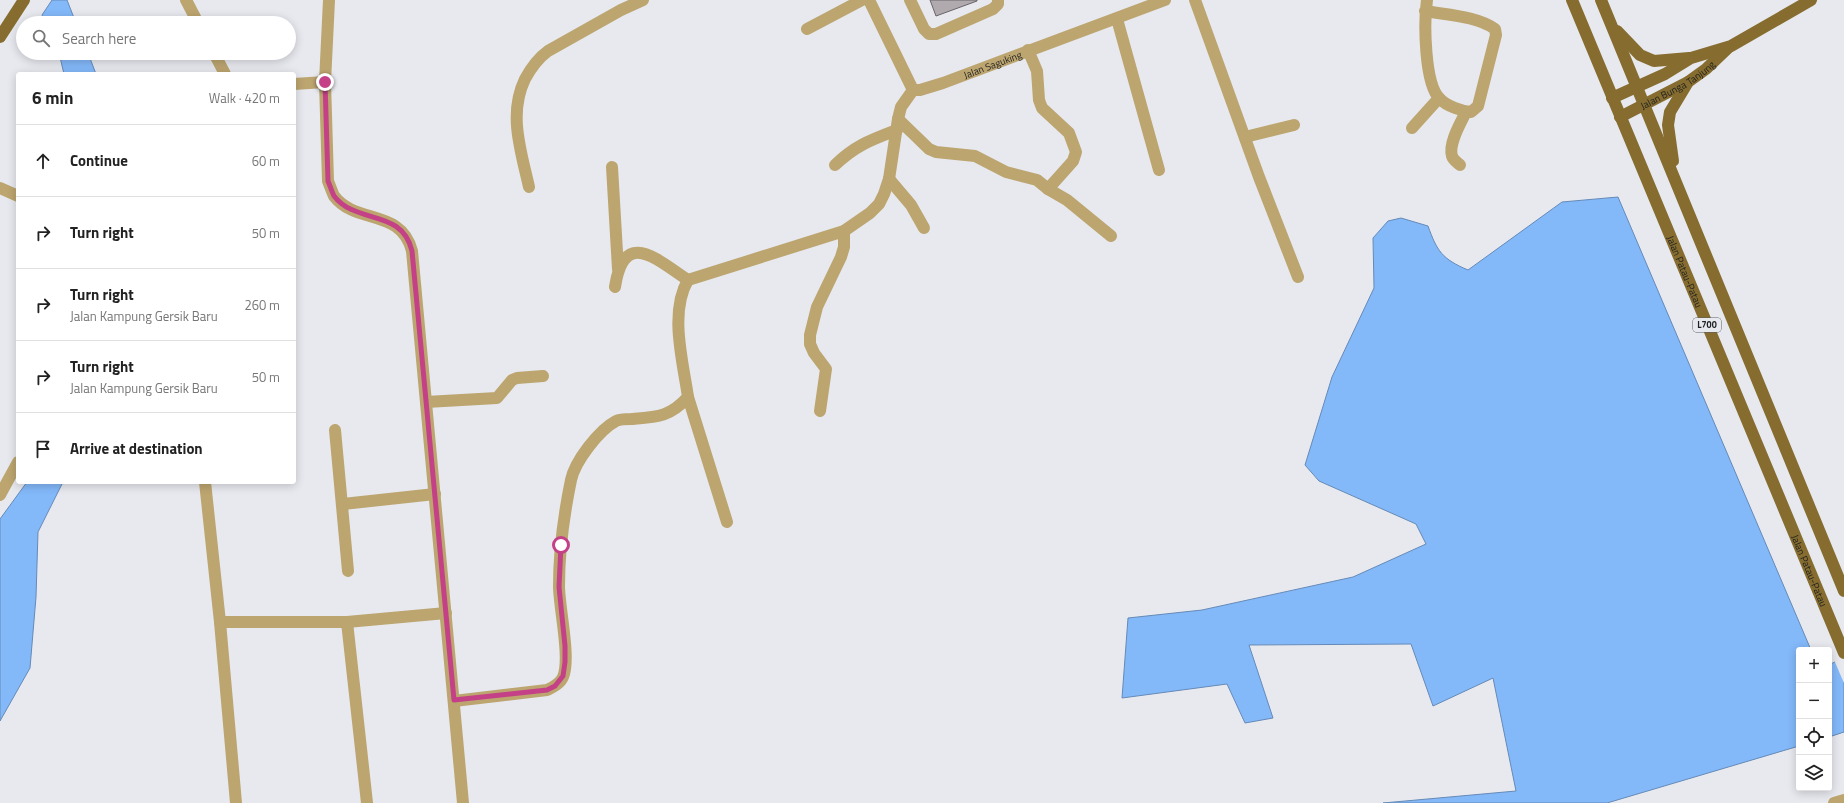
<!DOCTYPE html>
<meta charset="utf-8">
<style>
body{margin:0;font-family:"Titillium Web",sans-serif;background:#f2f2f2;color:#222}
.controls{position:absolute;right:12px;bottom:12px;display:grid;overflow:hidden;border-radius:4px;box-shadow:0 2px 10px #0003}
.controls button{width:36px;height:36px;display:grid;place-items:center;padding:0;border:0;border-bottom:1px solid #e0e0e0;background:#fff;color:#222;font:20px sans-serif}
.stop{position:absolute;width:12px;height:12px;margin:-9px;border:3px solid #c44187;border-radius:50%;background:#fff}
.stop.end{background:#c44187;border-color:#fff;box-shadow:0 1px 4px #0008}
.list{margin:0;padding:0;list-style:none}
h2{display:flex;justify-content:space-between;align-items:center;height:52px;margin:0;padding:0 16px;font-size:17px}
h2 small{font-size:13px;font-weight:400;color:#767676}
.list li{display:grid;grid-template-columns:26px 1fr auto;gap:12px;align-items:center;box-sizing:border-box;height:72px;padding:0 16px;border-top:1px solid #e0e0e0}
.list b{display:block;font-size:15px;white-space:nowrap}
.list p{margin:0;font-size:13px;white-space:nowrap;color:#767676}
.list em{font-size:13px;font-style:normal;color:#767676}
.icon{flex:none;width:22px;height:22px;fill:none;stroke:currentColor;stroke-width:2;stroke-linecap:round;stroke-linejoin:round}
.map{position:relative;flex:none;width:1844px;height:803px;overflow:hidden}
.search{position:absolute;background:#fff;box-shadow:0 2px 10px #0003;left:16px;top:16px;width:280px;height:44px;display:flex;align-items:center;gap:10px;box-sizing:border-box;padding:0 14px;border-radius:22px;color:#767676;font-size:15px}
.panel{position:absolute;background:#fff;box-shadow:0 2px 10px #0003;left:16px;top:72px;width:280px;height:412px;border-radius:4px}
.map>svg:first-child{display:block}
</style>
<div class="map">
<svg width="1844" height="803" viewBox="0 0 1844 803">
<rect width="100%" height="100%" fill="#e7e9ef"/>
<path fill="#83b8f9" stroke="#658ab8" d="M52,0H67L76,23H46L42,15Z
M59,53H88L96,74H64Z
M1618,197L1811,650H1799V746L1607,803H1383L1516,791L1493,678L1433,706L1411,644L1249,645L1273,718L1245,723L1227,684L1122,698L1128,618L1202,610L1353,577L1426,544L1416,524L1319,481L1305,465L1332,377L1374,288L1373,238L1388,221L1401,218L1428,226C1437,251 1442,259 1468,270L1562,202Z
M27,482H63L38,532L36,597L30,668L0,721V519Z
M1844,657V732L1829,737V665Z"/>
<path fill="#e7e9ef" d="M1844,655V683L1834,660Z"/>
<path fill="#b0aaae" stroke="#696467" d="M930,0H977V1L936,16Z"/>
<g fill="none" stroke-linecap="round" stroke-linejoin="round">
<g stroke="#bca56f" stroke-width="12">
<path d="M186,0L198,23"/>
<path d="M329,0L325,82L328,181C330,186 332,192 334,196C356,225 401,208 412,251L463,803"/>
<path d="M869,0L913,90"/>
<path d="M910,0L924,29L929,34H936L993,9L998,4V0"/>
<path d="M1195,0L1259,177L1298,277"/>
<path d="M1425,11C1447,15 1477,16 1495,29L1496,35L1478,106L1471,112C1461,111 1447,106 1440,99C1424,84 1424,21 1427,0"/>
<path d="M1117,19L1159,170"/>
<path d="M807,29L862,0"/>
<path d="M1028,50L1037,71L1039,100L1042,108L1069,133L1076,152L1073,161L1048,189"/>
<path d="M214,53L225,74"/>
<path d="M294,84L325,82"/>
<path id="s1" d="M913,90H920L943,83L1165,0"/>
<path d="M898,119L929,149L936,152L975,156L1006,172L1037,180L1048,189L1067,200L1111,236"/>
<path d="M1412,128L1439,98"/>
<path d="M1245,137L1294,125"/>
<path d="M835,165C856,145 871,140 897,130"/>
<path d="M1460,165C1457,162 1453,160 1452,156C1448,144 1461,122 1466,112"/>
<path d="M612,167L618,269"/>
<path d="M889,179L911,205L924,228"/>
<path d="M529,187C521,151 508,114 525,79C531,68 537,59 548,51L621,10L643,0"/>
<path d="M0,188L18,196"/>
<path d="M615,287C624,227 657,260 688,280"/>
<path d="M688,397L727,522"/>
<path d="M426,402L497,398L512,380L517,378L543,376"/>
<path d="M820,411L826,369L814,353L810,344V335L817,307L841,257L844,247V231"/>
<path d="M335,430L348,571"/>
<path d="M205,482L220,622H347L446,613"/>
<path d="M0,495L18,462"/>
<path d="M343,504L435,494"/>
<path d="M220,622L236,803"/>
<path d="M347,622L367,803"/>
<path d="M454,701L547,690C553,687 560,684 563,677C571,659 559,607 559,586C559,551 564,514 571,480C575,461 599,430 616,421C620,419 627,419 631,419C657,417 670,417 688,397C683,362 669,312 688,280L844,231L870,213L879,204L884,194L889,179L898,119L901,107L913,90"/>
<path d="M1834,803L1844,800"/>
</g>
<g stroke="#866d2f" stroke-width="12">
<path id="s2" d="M1572,0L1844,653"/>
<path d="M1601,0L1844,591"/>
<path d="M1617,31L1640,55L1654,61L1689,58"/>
<path d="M0,37L24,0"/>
<path d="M1612,98L1665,74L1691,58L1731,46L1811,0"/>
<path id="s3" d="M1620,117L1688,82L1706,69L1728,48"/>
<path d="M1673,161L1668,125L1670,112L1688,82"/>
</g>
</g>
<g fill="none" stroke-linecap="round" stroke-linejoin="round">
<path stroke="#c44187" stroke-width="5" d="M325,82L328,181C330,186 332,192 334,196C356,225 402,208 412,251L454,700L547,690L555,686L563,676L565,662V646L559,587L561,545"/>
</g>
<g text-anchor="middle" stroke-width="4" stroke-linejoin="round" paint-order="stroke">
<rect fill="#e7e9ef" stroke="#5b5c60" stroke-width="1" x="1693" y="318" width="28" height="14" rx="3"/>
<g font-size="9" font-weight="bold" fill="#1f2022">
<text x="1707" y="328">L700</text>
</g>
<g font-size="10" fill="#1f2022" stroke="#e7e9ef">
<text dy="4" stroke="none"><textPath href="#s1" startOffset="84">Jalan Saguking</textPath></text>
<text dy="4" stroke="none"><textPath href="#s3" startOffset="66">Jalan Bunga Tanjung</textPath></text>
<text dy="4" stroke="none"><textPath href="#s2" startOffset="294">Jalan Patau-Patau</textPath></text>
<text dy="4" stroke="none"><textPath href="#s2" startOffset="618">Jalan Patau-Patau</textPath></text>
</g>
</g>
</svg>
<div class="controls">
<button>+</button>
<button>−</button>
<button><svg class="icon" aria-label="locate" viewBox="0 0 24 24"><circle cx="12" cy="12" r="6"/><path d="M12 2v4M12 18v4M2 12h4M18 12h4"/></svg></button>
<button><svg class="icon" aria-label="layers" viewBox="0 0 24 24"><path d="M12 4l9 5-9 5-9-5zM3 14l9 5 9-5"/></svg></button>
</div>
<div class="stop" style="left:561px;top:545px"></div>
<div class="stop end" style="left:325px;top:82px"></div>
<div class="search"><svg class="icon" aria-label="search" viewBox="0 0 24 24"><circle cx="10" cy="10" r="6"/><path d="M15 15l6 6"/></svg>Search here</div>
<section class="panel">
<h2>6 min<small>Walk · 420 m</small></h2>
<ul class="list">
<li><svg class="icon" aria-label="ahead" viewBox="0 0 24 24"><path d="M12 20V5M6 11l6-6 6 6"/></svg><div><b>Continue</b></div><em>60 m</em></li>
<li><svg class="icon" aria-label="right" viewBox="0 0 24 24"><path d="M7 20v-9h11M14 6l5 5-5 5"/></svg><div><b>Turn right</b></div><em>50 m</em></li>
<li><svg class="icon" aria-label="right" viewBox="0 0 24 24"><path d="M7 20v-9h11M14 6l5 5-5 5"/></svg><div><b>Turn right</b><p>Jalan Kampung Gersik Baru</p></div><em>260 m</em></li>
<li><svg class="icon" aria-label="right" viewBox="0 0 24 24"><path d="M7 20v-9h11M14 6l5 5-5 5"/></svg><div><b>Turn right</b><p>Jalan Kampung Gersik Baru</p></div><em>50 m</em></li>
<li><svg class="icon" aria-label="arrive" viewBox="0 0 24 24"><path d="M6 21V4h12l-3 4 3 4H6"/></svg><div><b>Arrive at destination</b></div></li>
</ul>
</section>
</div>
